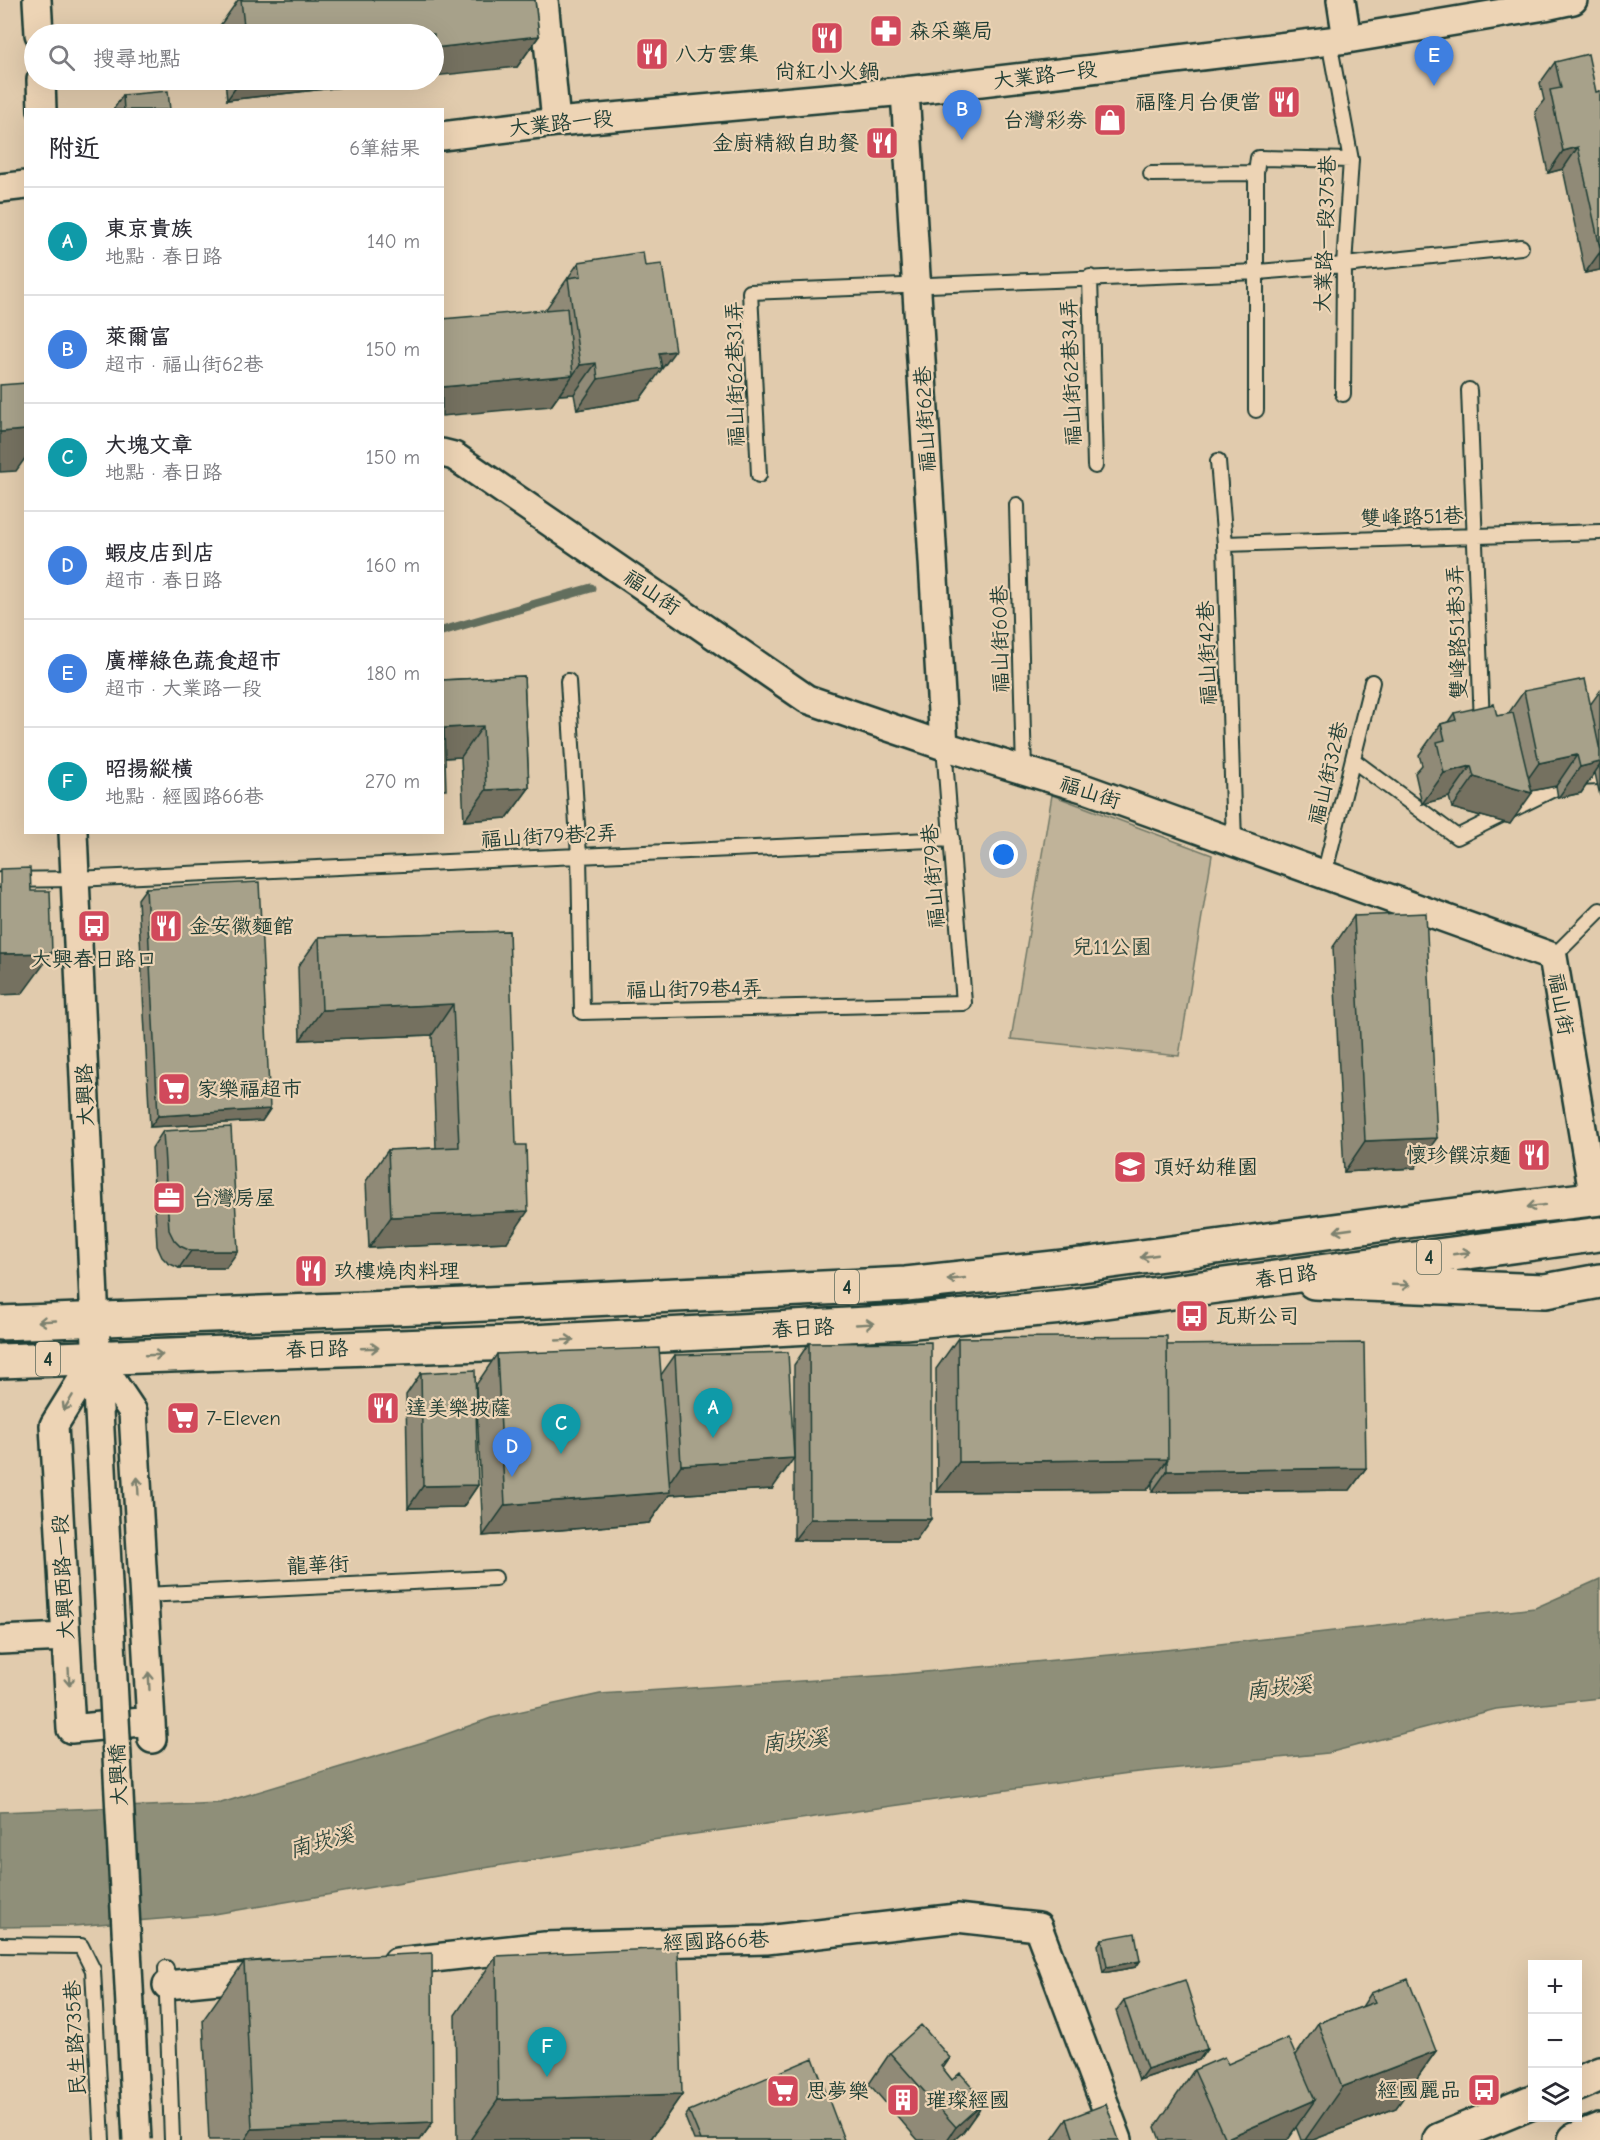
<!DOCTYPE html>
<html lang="zh-TW">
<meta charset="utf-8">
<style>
body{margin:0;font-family:"Comic Neue","LXGW WenKai TC",sans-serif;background:#f7f7f7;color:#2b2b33}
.controls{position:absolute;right:18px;bottom:18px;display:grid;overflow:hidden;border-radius:0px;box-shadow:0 6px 24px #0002}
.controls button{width:54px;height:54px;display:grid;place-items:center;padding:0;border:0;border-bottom:2px solid #e1e1e2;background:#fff;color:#2b2b33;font:30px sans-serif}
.you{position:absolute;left:1004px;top:855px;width:21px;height:21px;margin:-15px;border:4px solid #fff;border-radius:50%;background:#1a73e8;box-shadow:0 0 0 9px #1a73e833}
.badge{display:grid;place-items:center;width:39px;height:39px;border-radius:50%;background:#0b8043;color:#fff;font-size:20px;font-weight:700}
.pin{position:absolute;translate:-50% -50px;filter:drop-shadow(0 2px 3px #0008)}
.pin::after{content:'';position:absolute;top:32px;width:21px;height:18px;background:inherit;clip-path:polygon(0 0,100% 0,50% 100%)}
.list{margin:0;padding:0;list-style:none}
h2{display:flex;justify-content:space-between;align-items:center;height:78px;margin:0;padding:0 24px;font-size:26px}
h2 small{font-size:20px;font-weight:400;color:#7c7c81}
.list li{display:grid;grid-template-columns:39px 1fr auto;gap:18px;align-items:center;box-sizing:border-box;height:108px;padding:0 24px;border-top:2px solid #e1e1e2}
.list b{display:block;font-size:22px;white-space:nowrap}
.list p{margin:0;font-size:20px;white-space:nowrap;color:#7c7c81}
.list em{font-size:20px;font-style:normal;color:#7c7c81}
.icon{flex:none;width:33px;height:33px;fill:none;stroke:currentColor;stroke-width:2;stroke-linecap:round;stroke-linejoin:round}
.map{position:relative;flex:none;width:1600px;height:2140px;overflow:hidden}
.search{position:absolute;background:#fff;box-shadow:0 6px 24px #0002;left:24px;top:24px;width:420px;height:66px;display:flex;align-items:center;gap:15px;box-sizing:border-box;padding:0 21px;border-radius:33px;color:#7c7c81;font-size:22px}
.panel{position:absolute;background:#fff;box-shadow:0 6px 24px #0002;left:24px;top:108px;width:420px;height:726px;border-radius:0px}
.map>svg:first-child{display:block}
</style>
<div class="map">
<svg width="1600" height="2140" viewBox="0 0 1600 2140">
<rect width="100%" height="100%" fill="#e1cbad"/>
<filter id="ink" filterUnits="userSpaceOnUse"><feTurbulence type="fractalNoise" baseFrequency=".0167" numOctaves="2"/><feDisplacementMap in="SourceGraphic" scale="12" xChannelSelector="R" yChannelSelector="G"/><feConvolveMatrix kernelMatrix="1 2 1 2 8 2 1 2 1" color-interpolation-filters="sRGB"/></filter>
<g filter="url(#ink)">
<path fill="#c0b399" stroke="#707866" stroke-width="1.5" d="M1052,795L1212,855L1179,1056L1011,1039Z"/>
<path fill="#8f8f79" stroke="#626e5d" stroke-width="1.5" d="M1600,1579V1698L1496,1709L1328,1753L1129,1773L906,1804L638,1842L209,1915L74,1926L0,1927V1812L221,1803L427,1741L491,1718L600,1694L892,1675L1175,1649L1535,1608Z"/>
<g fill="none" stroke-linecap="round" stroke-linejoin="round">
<path stroke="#626e5d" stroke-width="9" d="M442,631L591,588"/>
<g stroke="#1f3d34" stroke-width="18">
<path id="lane" d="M1329,41L1351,160L1344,265L1343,394
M1256,173V410
M1151,174L1256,173L1258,158L1351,160
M1090,277L1095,466
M1469,390L1482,724
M1218,461L1225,544L1234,843
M759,475L750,292L1258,272L1344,265L1521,247
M1017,505L1024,771
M1225,544L1600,532
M568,681L579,856L582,1012L964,1003L944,746
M1353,760L1457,837L1576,778L1600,777
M1324,875L1372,682
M0,880L75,879L952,839
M1553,957L1600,910
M144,1595L495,1578
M0,1945L81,1946L93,1970L102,2140
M166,1968L172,2140"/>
</g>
<g stroke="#1f3d34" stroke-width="32">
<path id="street" d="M37,0L39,34
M544,0L556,122
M1341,0L1347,39
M41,80L42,110
M905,91L944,746
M442,136L556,122L905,91L1347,39L1545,6L1573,0
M0,188L26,185
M442,453L454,456L807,699L944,746L1086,789L1553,957L1594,1199
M73,832L99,1411
M0,1640L66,1637
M151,1721L71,1729L54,1425L96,1357L133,1412L152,1739
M397,1962L545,1946L766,1940L957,1918L1038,1927L1118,2140
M167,1985L269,1975"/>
</g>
<g stroke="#1f3d34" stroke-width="38">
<path id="secondary" d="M1314,1282L1545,1291L1600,1281
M1578,2084L1600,2074
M1440,2140L1532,2102
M1575,2140L1600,2130"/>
</g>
<g stroke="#1f3d34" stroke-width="38">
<path id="primary" d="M0,1323L443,1306L906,1284L1082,1265L1415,1220L1600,1198
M0,1361L514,1343L904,1322L1062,1307L1600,1234"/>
</g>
<use href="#lane" stroke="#edd4b5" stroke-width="14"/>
<use href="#street" stroke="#edd4b5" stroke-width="27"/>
<use href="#secondary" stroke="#edd4b5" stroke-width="33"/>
<use href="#primary" stroke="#edd4b5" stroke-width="33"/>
<g stroke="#1f3d34" stroke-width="32" stroke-linecap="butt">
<path id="street-bridge" d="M99,1411L137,2140"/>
</g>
<use href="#street-bridge" stroke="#edd4b5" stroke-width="27"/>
</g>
<path fill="#908a77" stroke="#1f3d34" stroke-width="1.5" d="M238,0H535L539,36L517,67L434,34H220L219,27Z
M1555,62L1596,92L1600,91V270L1585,273L1563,169L1548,173L1535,112L1544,100L1540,83Z
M225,80H405L227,100Z
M123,95L170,110H113Z
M579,262L654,382H652L640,399L577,410L574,394L559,395L551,406L546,309Z
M524,676L529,788L507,818L464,821L461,757L445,758L442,680Z
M1524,691L1590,705L1600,691V796L1595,773L1581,793L1558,798L1556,786L1531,791L1510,824L1452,808L1449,797L1422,804L1415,773L1422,765L1419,755L1441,724L1448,722L1454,713L1497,716L1508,714Z
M146,888L270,1109L262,1121L150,1127L138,899Z
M1354,916L1415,1168L1344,1172L1333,947Z
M509,931L507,1242L369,1248L366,1181L388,1150L436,1148L432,1035L300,1040L298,967L319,937Z
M163,1131L226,1268H179L168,1263L162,1257L157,1246L152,1148Z
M958,1338L1167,1345L1366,1468L1350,1490L1152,1492V1483L1147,1490L937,1492L936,1369Z
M809,1343L916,1540H794V1365Z
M497,1354L661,1375L675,1355L772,1489L669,1495L649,1523L483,1536L476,1385Z
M421,1373L478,1485L463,1507L408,1508L406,1395Z
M1102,1939L1140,1961L1136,1967L1103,1973L1098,1945Z
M496,1956L682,2094L650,2140H457L455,2015Z
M244,1962L433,2122L420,2140H209L203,2020Z
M1371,1993L1436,2051L1396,2108L1313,2140H1301L1296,2127L1287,2140H1160L1155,2127L1194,2070L1228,2064L1296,2055L1318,2023L1362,2007Z
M1124,2000L1207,2049L1199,2060L1139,2080L1116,2011Z
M890,2053L943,2069L952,2080L985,2101L963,2132L954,2140H918L869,2084Z
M689,2111L844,2140H694L685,2117Z
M1067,2119L1119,2140H1052Z"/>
<path fill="#757161" stroke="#1f3d34" stroke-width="1.5" d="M539,36L517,67L434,76V48Z
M241,80H405L227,100Z
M1578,147L1563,169L1548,173L1563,151Z
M1600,252V270L1585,273Z
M675,351L640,399L577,410L598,379L659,353Z
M596,363L574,394L559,395L580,365Z
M573,375L551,406L442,416V387Z
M26,430V457L16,471L0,472V432Z
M483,726L461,757L442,758L444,728Z
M1577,755L1556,786L1526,792L1532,793L1510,824L1452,808L1474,777L1520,790L1539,763Z
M1600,762V765L1581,793L1558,798L1580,767Z
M1471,766L1449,797L1422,804L1444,773Z
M529,788L507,818L464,821L486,790Z
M52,953L22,994L0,995V954Z
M453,1004L432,1035L300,1040L322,1010Z
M270,1109L262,1121L150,1127L158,1116Z
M1437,1138L1415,1168L1344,1172L1365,1141Z
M528,1211L507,1242L369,1248L391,1217Z
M191,1251H238L226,1268H179Z
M794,1458L772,1489L669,1495L649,1523L483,1536L505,1505L662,1493L681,1465Z
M1168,1459L1147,1490L937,1492L959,1462Z
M1366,1468L1350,1490L1152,1492L1167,1471Z
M478,1485L463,1507L408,1508L423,1486Z
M810,1519H931L916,1540H794Z
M1140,1961L1136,1967L1103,1973L1107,1967Z
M1207,2049L1199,2060L1139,2080L1147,2069Z
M1436,2051L1396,2108L1313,2140H1305L1342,2087Z
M950,2058L929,2089L941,2066Z
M682,2094L650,2140H470L498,2100Z
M1315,2100L1287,2140H1224L1225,2139Z
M985,2101L963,2132L954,2140H947L956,2127Z
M433,2122L420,2140H245L252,2129Z"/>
<path fill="#a7a18a" stroke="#1f3d34" stroke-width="1.5" d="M241,0H535L539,36L434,48V34H245Z
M1588,54L1596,92L1600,91V248L1578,147L1563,151L1550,90L1561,88L1555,62Z
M168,91L170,110H124L123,95Z
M643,252L645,266L662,264L675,351L659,353L662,368L598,379L596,363L580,365L568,278L581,276L579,262Z
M567,308L573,375L442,387V319Z
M26,383V430L0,432V385Z
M524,676L529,788L486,790L483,726L444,728L446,790H442V680Z
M1585,679L1600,751V762L1580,767L1577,755L1539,763L1524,691Z
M1494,704L1497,716L1513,713L1532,793L1474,777L1471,766L1444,773L1437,742L1445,740L1441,724L1456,720L1454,713Z
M30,868L31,891H50L52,953L0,954V869Z
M259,882L270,1109L158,1116L146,888Z
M1426,913L1437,1138L1365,1141L1354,916Z
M509,931L516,1145H526L528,1211L391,1217L388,1150L459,1147L453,1004L322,1010L319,937Z
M231,1127L238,1251H191L180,1246L174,1240L169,1230L163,1131Z
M1167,1336L1168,1459L959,1462L958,1338Z
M931,1342V1519H810L809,1343Z
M1364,1343L1366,1468L1167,1471V1461L1168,1459L1167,1345Z
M659,1348L670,1492L505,1505L497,1354Z
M788,1352L794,1458L681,1465L675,1355Z
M475,1370L478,1485L423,1486L421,1373Z
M1135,1933L1140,1961L1107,1967L1102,1939Z
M678,1948L682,2094L498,2100L496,1956Z
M432,1953L433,2122L252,2129L244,1962Z
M1408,1979L1436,2051L1342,2087L1318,2023L1375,2002L1371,1993Z
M1185,1980L1207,2049L1147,2069L1124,2000Z
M921,2025L950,2058L941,2066L952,2080L960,2073L985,2101L956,2127L890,2053Z
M1288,2038L1315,2100L1225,2139L1194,2070L1224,2057L1228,2064Z
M813,2058L844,2140H701L689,2111Z
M1106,2104L1119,2140H1074L1067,2119Z"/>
<defs><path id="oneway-shaft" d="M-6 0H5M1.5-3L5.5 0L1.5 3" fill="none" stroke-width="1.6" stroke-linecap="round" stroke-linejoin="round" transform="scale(1.5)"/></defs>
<g stroke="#7c816e">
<use href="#oneway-shaft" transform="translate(1536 1206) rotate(173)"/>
<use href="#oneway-shaft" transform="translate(1343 1230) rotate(172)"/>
<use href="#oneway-shaft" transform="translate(1462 1253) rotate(-8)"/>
<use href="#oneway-shaft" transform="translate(1149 1256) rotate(172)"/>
<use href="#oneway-shaft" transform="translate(956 1279) rotate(174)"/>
<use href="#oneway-shaft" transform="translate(1401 1285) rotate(2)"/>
<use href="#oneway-shaft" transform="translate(47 1321) rotate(177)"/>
<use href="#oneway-shaft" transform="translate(865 1324) rotate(-3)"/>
<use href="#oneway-shaft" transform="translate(565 1340) rotate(-3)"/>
<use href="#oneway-shaft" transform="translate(370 1348) rotate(-2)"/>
<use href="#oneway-shaft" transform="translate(154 1355) rotate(-2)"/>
<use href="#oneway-shaft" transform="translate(68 1403) rotate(121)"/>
<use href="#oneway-shaft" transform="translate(138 1486) rotate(-93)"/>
<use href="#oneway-shaft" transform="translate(69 1677) rotate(87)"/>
<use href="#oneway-shaft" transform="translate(149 1681) rotate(-93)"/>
</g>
</g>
<defs>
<g id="pharmacy-square" transform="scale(1.725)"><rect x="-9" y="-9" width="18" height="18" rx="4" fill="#d1495b" stroke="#edd4b5"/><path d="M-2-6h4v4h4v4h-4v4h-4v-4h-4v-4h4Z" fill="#fff"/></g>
<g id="restaurant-square" transform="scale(1.725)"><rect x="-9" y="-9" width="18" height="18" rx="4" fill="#d1495b" stroke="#edd4b5"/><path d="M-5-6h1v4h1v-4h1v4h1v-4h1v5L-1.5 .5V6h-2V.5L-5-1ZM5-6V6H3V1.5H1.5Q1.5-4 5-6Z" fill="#fff"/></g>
<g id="shop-square" transform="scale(1.725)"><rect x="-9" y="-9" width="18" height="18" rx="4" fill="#d1495b" stroke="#edd4b5"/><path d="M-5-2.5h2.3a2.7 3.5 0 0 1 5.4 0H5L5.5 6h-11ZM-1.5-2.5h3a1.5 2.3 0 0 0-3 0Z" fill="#fff"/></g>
<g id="bus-square" transform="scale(1.725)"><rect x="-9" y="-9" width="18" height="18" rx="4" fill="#d1495b" stroke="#edd4b5"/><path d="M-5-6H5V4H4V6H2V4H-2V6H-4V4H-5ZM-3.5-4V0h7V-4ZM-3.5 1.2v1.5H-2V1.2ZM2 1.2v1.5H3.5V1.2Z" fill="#fff"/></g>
<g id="supermarket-square" transform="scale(1.725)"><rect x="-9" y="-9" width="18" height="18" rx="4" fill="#d1495b" stroke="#edd4b5"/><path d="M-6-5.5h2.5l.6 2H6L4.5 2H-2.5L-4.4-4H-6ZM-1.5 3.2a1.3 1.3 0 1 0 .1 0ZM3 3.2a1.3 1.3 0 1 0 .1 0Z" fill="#fff"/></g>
<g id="school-square" transform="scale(1.725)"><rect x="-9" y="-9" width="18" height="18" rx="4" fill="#d1495b" stroke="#edd4b5"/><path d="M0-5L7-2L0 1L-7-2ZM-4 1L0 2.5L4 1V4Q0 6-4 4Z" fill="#fff"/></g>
<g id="office-square" transform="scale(1.725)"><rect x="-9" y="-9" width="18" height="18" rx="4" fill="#d1495b" stroke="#edd4b5"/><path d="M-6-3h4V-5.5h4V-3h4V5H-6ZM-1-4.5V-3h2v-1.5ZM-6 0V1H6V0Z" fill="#fff"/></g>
<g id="building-square" transform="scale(1.725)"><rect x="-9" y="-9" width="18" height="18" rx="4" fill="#d1495b" stroke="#edd4b5"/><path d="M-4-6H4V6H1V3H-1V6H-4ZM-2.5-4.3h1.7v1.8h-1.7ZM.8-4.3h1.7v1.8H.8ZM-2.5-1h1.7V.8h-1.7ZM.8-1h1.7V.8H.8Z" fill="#fff"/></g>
</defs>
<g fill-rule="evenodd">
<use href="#pharmacy-square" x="886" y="31"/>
<use href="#restaurant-square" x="827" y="38"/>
<use href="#restaurant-square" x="652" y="54"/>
<use href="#restaurant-square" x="1284" y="102"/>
<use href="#shop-square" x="1110" y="120"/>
<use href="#restaurant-square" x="882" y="143"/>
<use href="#bus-square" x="94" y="926"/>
<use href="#restaurant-square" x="166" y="926"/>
<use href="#supermarket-square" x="174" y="1089"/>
<use href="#restaurant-square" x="1534" y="1155"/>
<use href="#school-square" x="1130" y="1167"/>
<use href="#office-square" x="169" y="1198"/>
<use href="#restaurant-square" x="311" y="1271"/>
<use href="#bus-square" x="1192" y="1316"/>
<use href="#restaurant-square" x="383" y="1408"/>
<use href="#supermarket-square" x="183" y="1418"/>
<use href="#bus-square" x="1484" y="2090"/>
<use href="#supermarket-square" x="783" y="2091"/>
<use href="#building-square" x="903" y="2100"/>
</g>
<g text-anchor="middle" stroke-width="4.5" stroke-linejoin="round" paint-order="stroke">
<g fill="#edd4b5" stroke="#5d6a5b" stroke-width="1.5">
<rect x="1417" y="1240" width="24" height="34" rx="4.5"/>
<rect x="835" y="1270" width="24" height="34" rx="4.5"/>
<rect x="36" y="1342" width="24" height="34" rx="4.5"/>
</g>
<g font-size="20" font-weight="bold" fill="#1f3d34">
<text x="1429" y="1264">4</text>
<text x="847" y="1294">4</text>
<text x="48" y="1366">4</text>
</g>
<g font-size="21" fill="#1f3d34" stroke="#edd4b5" text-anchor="start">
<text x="909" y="38">森采藥局</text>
<text x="675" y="61">八方雲集</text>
<text x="827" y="78" text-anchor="middle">尚紅小火鍋</text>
<text x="1261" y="109" text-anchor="end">福隆月台便當</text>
<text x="1087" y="127" text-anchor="end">台灣彩券</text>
<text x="859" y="150" text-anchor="end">金廚精緻自助餐</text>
<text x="189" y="933">金安徽麵館</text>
<text x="94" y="966" text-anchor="middle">大興春日路口</text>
<text x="197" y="1096">家樂福超市</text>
<text x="1511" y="1162" text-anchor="end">懷珍饌涼麵</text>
<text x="1153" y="1174">頂好幼稚園</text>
<text x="192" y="1205">台灣房屋</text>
<text x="334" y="1278">玖樓燒肉料理</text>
<text x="1215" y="1323">瓦斯公司</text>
<text x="406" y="1415">達美樂披薩</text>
<text x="206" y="1425">7-Eleven</text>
<text x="1461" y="2097" text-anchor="end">經國麗品</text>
<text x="806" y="2098">思夢樂</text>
<text x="926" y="2107">璀璨經國</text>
</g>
<g font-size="21" fill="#1f3d34" stroke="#edd4b5">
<text transform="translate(1045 75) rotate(-7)" y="7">大業路一段</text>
<text transform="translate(561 123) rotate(-6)" y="7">大業路一段</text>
<text transform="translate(1325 234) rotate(-88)" y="7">大業路一段375巷</text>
<text transform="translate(1071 372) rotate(-92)" y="7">福山街62巷34弄</text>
<text transform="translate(735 374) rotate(-91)" y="7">福山街62巷31弄</text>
<text transform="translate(925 419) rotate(-93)" y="7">福山街62巷</text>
<text transform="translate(1412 517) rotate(-2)" y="7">雙峰路51巷</text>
<text transform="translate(652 592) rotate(34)" y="7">福山街</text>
<text transform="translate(1457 632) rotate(-92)" y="7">雙峰路51巷3弄</text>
<text transform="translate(1000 639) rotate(-91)" y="7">福山街60巷</text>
<text transform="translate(1207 653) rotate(-92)" y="7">福山街42巷</text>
<text transform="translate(1328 773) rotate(-76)" y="7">福山街32巷</text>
<text transform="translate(1090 792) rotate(18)" y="7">福山街</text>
<text transform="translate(549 836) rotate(-3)" y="7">福山街79巷2弄</text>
<text transform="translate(933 876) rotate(-94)" y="7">福山街79巷</text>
<text transform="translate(694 989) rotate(-1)" y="7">福山街79巷4弄</text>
<text transform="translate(1561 1004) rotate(80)" y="7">福山街</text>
<text transform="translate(85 1095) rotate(-92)" y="7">大興路</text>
<text transform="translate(1286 1276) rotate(-8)" y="7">春日路</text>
<text transform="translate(803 1328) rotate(-3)" y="7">春日路</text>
<text transform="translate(317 1349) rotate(-2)" y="7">春日路</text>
<text transform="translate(318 1565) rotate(-3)" y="7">龍華街</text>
<text transform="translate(63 1577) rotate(-93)" y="7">大興西路一段</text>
<text transform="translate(118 1775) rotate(-93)" y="7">大興橋</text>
<text transform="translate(716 1941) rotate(-2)" y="7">經國路66巷</text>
<text transform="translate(75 2038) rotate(-93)" y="7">民生路735巷</text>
</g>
<g font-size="21" fill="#2f493e" stroke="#edd4b5">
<text x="1112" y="954">兒11公園</text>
</g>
<g font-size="22" font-style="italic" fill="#30493e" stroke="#edd4b5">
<text transform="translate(1279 1687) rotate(-6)" y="8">南崁溪</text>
<text transform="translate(795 1740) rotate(-6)" y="8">南崁溪</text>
<text transform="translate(321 1841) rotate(-15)" y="8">南崁溪</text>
</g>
</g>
</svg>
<div class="controls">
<button>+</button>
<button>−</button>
<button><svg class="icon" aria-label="layers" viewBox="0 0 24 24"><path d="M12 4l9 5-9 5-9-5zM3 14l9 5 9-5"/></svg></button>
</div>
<div class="you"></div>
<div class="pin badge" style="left:713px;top:1438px;background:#0f9aa8">A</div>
<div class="pin badge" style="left:962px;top:140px;background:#3f7fe0">B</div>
<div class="pin badge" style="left:561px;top:1454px;background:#0f9aa8">C</div>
<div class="pin badge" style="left:512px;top:1477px;background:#3f7fe0">D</div>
<div class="pin badge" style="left:1434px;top:86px;background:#3f7fe0">E</div>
<div class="pin badge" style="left:547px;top:2077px;background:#0f9aa8">F</div>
<div class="search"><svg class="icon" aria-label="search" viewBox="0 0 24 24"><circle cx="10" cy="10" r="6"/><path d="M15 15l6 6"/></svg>搜尋地點</div>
<section class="panel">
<h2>附近<small>6筆結果</small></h2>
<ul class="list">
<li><span class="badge" style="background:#0f9aa8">A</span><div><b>東京貴族</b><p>地點 · 春日路</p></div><em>140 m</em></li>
<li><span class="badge" style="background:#3f7fe0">B</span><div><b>萊爾富</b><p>超市 · 福山街62巷</p></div><em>150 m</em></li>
<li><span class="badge" style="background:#0f9aa8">C</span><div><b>大塊文章</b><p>地點 · 春日路</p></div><em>150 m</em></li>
<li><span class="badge" style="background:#3f7fe0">D</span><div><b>蝦皮店到店</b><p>超市 · 春日路</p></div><em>160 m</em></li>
<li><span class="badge" style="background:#3f7fe0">E</span><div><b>廣樺綠色蔬食超市</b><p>超市 · 大業路一段</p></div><em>180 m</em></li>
<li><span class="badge" style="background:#0f9aa8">F</span><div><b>昭揚縱橫</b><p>地點 · 經國路66巷</p></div><em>270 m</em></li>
</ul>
</section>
</div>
